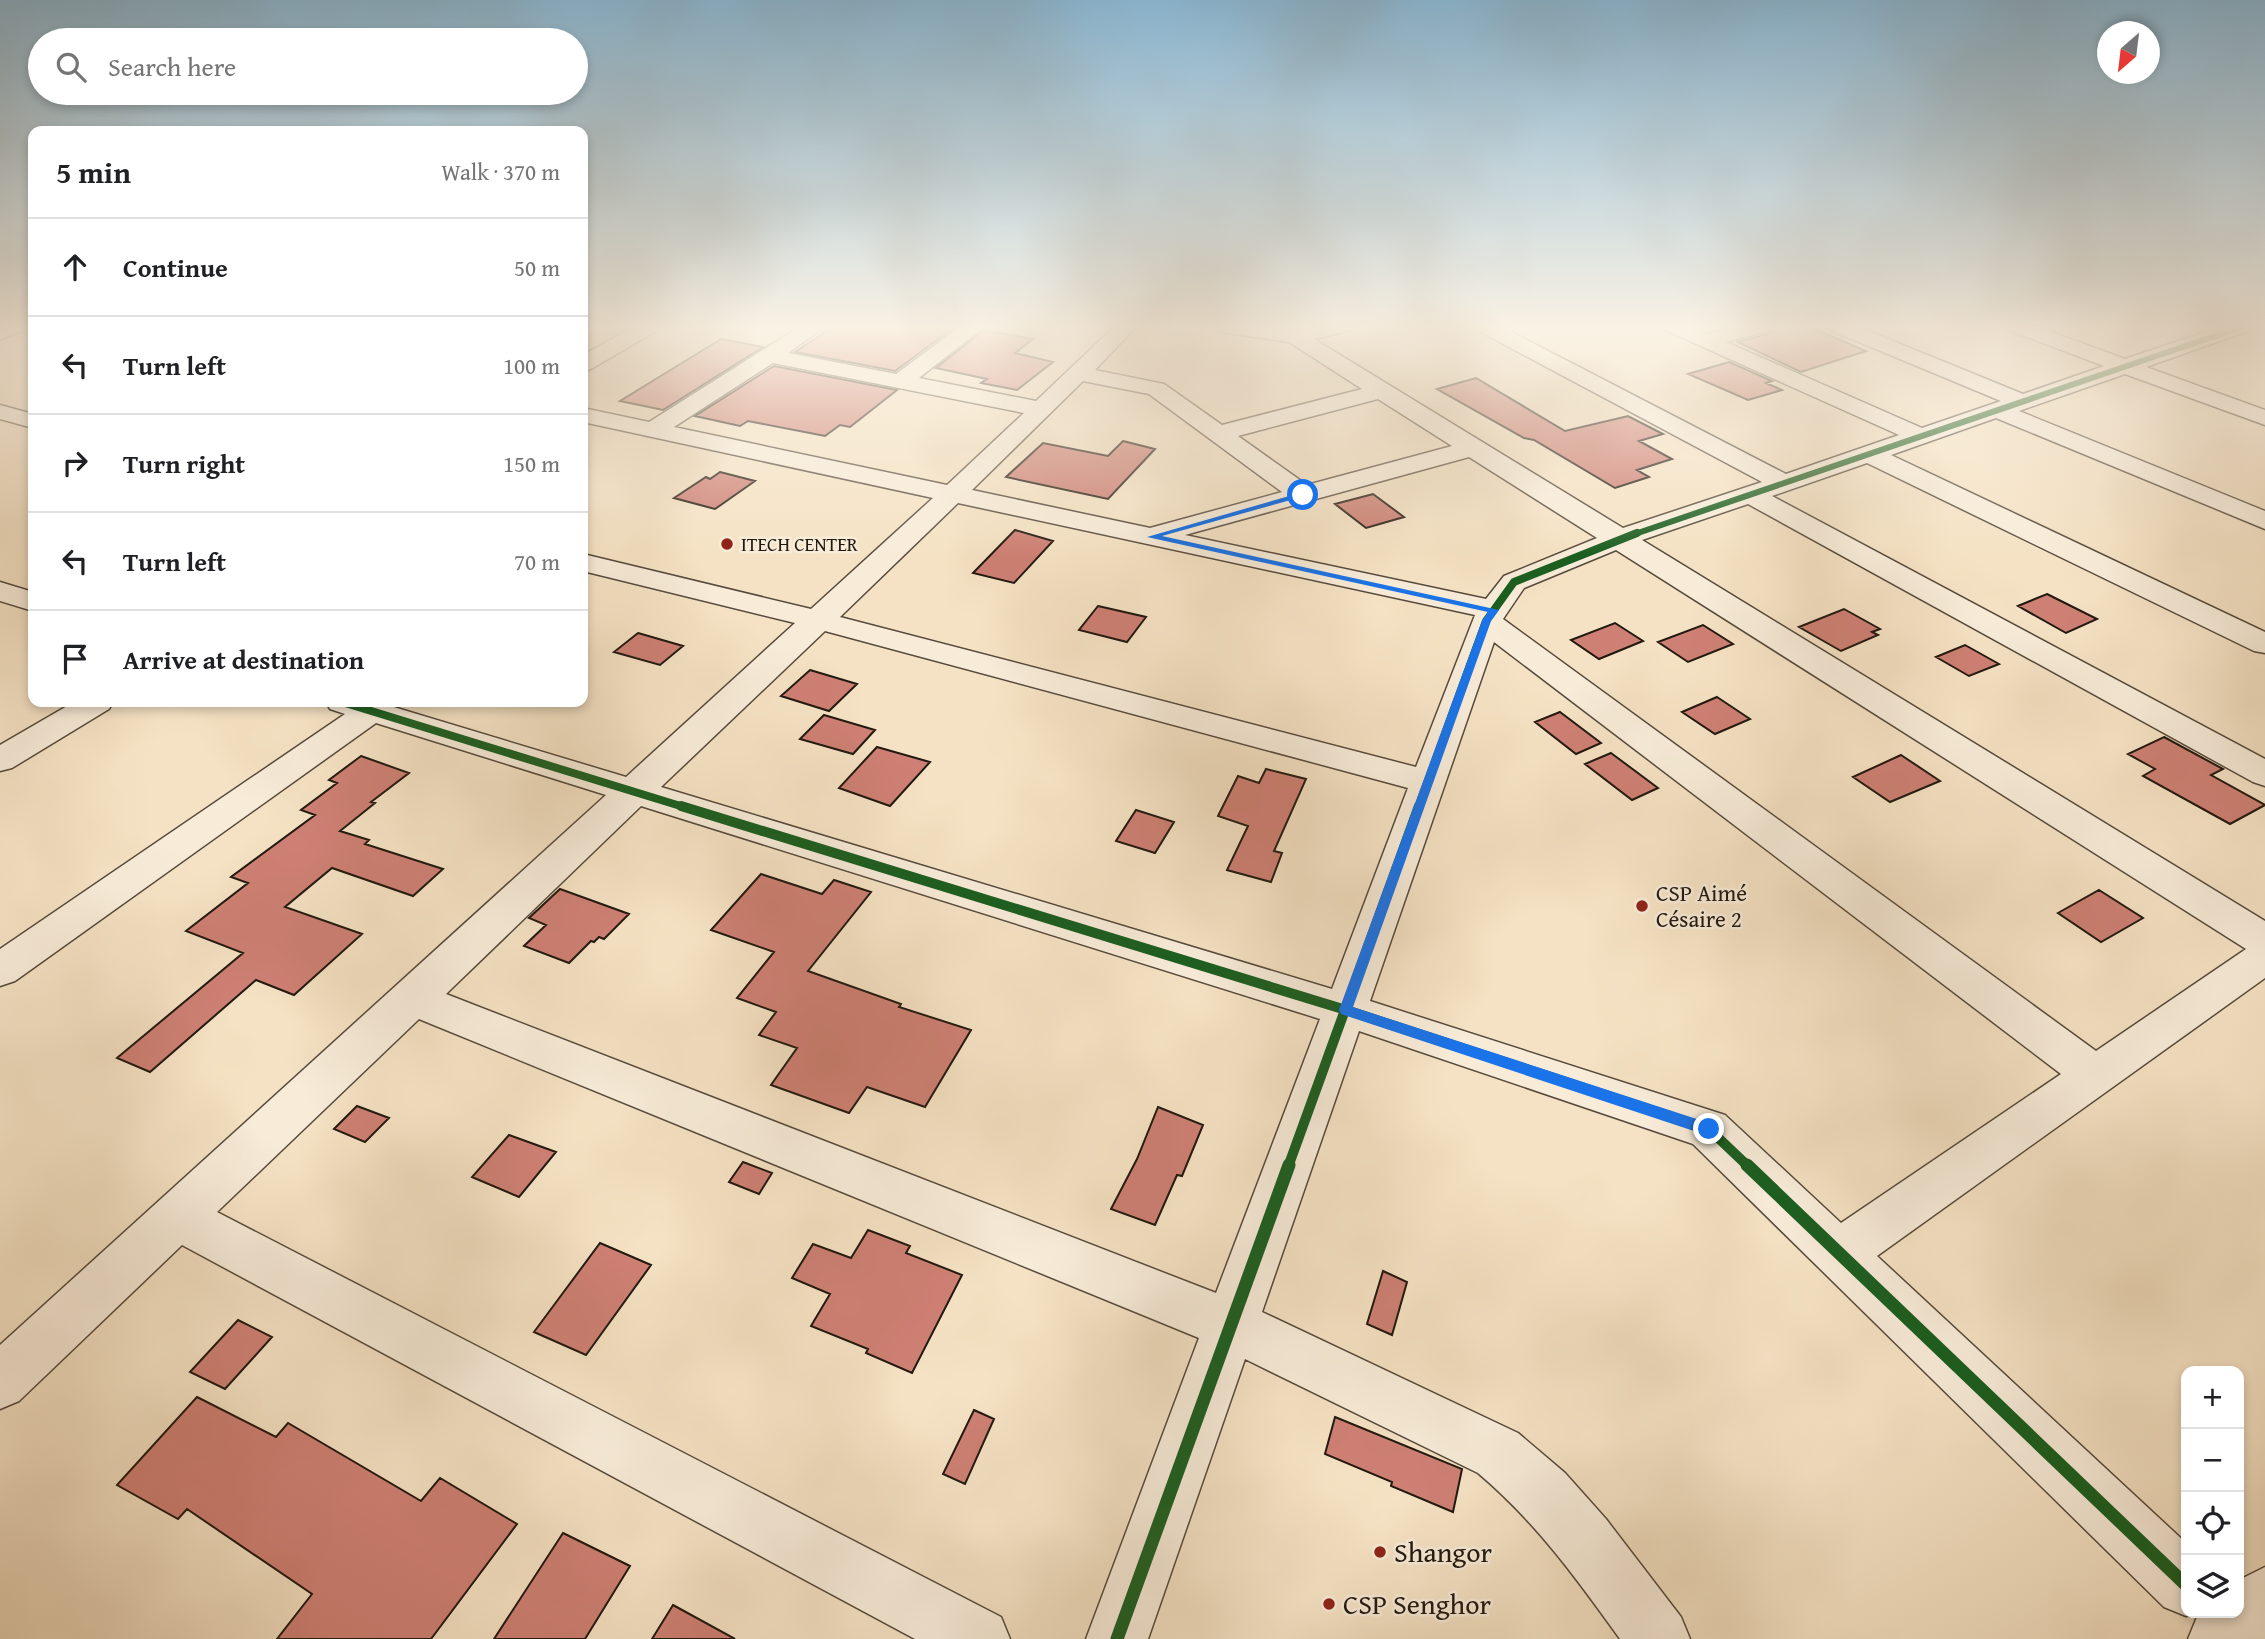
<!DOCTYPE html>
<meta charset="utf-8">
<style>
body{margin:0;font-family:"Gentium Book Plus",serif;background:#f2f2f2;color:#202124}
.controls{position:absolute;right:21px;bottom:21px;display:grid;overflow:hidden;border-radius:14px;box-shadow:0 4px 10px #0003}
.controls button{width:63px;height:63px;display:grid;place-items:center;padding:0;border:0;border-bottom:2px solid #e0e0e0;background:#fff;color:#202124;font:35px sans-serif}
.compass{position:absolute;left:2097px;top:21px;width:63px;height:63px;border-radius:50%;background:#fff;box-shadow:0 4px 10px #0003;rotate:208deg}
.stop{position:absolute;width:21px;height:21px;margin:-16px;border:5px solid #1a73e8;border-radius:50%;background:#fff}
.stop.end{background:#1a73e8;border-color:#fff;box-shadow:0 2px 7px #0008}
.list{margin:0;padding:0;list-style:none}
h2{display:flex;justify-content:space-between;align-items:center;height:91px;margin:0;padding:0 28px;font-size:30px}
h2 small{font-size:23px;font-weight:400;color:#757577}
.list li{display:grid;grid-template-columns:46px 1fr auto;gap:21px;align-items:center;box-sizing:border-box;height:98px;padding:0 28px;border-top:2px solid #e0e0e0}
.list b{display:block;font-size:26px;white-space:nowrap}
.list em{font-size:23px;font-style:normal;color:#757577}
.icon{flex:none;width:38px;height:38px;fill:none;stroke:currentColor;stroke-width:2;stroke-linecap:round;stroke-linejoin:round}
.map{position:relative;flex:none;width:2265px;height:1639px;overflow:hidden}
.search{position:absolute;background:#fff;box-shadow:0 4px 10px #0003;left:28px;top:28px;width:560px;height:77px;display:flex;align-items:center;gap:18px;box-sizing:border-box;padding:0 24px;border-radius:38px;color:#757577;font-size:26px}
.panel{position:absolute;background:#fff;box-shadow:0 4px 10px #0003;left:28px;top:126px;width:560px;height:581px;border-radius:14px}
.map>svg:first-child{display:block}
</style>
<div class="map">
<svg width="2265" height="1639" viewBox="0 0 2265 1639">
<rect width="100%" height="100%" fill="#f5e2c4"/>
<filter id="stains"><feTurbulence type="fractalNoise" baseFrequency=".00286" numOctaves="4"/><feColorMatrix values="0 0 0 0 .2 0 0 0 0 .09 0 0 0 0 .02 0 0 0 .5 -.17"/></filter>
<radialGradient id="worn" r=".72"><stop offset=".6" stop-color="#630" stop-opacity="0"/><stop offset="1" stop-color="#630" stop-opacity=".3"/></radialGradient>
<path fill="#ce8074" stroke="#21180f" stroke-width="2" d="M834,326H956L895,371L795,352Z
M1776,326H1808L1866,351L1801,372L1738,342L1772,333Z
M984,330L1033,339L1015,353L1053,362L1017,390L981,383L987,379L936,368Z
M721,339L763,347L663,410L620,401Z
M1729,362L1772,381L1766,383L1782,390L1748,400L1688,374Z
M774,366L897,390L850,427L840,425L825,436L748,421L740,426L695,416Z
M1476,378L1565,431L1628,416L1663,434L1639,441L1672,459L1637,470L1649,477L1615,488L1534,440L1524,438L1437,389Z
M1123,441L1155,449L1108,499L1006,477L1043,443L1108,456Z
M720,472L755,481L715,509L674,498L706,477L710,479Z
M1373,494L1404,517L1366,528L1335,504Z
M1015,530L1053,541L1014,583L973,573Z
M2047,594L2097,619L2066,633L2018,606Z
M1098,606L1146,617L1127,642L1079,630Z
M1844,609L1880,629L1872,632L1878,635L1841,651L1799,627Z
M1615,623L1643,641L1599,659L1571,640Z
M1703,625L1733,644L1688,662L1658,642Z
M638,633L683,646L660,665L614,652Z
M1965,645L1999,664L1969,676L1936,657Z
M810,670L857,684L829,711L781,696Z
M1717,697L1750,719L1715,734L1682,712Z
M1560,712L1601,743L1576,754L1535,722Z
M824,715L875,730L853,754L800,739Z
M2164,737L2223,769L2211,775L2265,805L2230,824L2143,776L2155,769L2128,754Z
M877,747L930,762L890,806L839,788Z
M1611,753L1658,788L1632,800L1585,764Z
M1901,755L1940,781L1890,802L1853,777Z
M361,756L409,773L371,802L375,803L340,831L369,840L365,844L443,869L413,896L332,868L285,907L362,934L294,995L256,980L150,1072L117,1058L243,953L186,931L248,883L231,877L315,815L301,810L337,783L329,780Z
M1266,769L1306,779L1274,851L1282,853L1271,882L1227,870L1248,826L1218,816L1238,776L1259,783Z
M1136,810L1174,822L1155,853L1116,841Z
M761,874L822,894L834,880L871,892L808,971L901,1004L899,1007L971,1030L925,1107L867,1087L849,1113L771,1085L797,1048L759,1035L776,1012L737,998L774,952L711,930Z
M560,889L629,914L604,939L599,937L594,942L591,941L569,963L524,946L546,925L529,918Z
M2099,890L2143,918L2101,942L2058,913Z
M357,1106L389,1118L365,1142L334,1129Z
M1158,1107L1203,1125L1182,1176L1177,1175L1155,1225L1111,1209L1137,1159Z
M509,1135L556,1152L519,1197L472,1177Z
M743,1162L772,1173L759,1194L729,1182Z
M868,1230L910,1246L906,1253L962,1275L912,1373L866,1353L868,1349L811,1326L830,1294L792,1278L813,1244L851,1258Z
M600,1243L651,1265L586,1355L534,1332Z
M1383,1271L1407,1282L1392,1335L1367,1324Z
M238,1320L272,1337L225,1389L190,1372Z
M197,1397L276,1437L288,1423L421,1501L440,1478L517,1524L431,1639H277L312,1594L187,1509L178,1519L117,1485Z
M974,1410L994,1419L965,1484L943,1474Z
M1335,1417L1462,1469L1453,1512L1391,1486L1392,1482L1325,1454Z
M563,1533L630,1566L585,1639H494Z
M673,1605L735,1639H652Z"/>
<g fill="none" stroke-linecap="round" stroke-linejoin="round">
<g stroke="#564a3c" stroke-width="3">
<path id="minor" d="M0,326H28L25,330L0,339Z
M635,326H661L658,330L591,369L583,371V355Z
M801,326H826L788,353L896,374L961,326H985L919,378L1036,401L1115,326H1137L1095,370L1164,384L1222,425L1362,389L1289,342L1221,332L1214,330L1211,326H1265L1295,331L1315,326H1354L1351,330L1314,339L1623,528L1762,482L1477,330L1474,326H1500L1786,474L1899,435L1665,330L1662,326H1690L1708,334L1739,326H1774L1771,330L1726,342L1922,428L2001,401L1830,330L1827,326H1856L2023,394L2104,366L2008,330L2005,326H2035L2125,359L2223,326H2254L2251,330L2146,367L2265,410V425L2125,374L2019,411L2265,511V529L1996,418L1891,455L2265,632V653L2254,651L1867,463L1772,496L2265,759V786L2253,782L1748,504L1642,540L2265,921V978L1877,1256L2186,1543V1613H2193L2186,1616L2164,1607L1693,1144L1359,1031L1262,1312L1518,1433L1565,1473L1606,1519L1681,1617L1690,1639H1620C1577,1579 1535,1521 1478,1473L1245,1359L1148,1639H1086L1199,1338L419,1019L217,1212L1001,1617L1010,1639H915L182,1245L19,1401L0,1409V1345L606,795L376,723L15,981L0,986V949L345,714L330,709L326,702H377L626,777L795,623L583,571V554L811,609L933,498L583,422V408L649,422ZM773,363L1024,413L947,485L674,427ZM1083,381L1149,394L1282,492L1150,528L972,490ZM1378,399L1452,446L1307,485L1238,436ZM1469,457L1597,538L1504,576L1486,599L1185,535ZM958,503L1475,615L1416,767L840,617ZM1616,550L2246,949L2096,1051L1503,619L1524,588ZM825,631L1408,788L1332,989L661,787ZM1494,642L2061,1074L1841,1223L1725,1115L1370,1001ZM641,806L1320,1019L1216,1293L446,994Z
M0,405L33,414V428L0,419Z
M0,582L33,592V611L0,601Z
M74,702H113L109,709L12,768L0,771V745Z
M2265,1567V1639H2188L2197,1617L2201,1613H2239V1580Z"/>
</g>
<use href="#minor" fill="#f8ecd9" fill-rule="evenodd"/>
<g stroke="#f8ecd9" stroke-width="9">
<path id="cycleway-far3" d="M1632,535L2244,326"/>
</g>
<g stroke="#f8ecd9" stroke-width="11">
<path id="cycleway-far2" d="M342,702L687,808
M1418,808L1486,621L1514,582L1637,533"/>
</g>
<g stroke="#f8ecd9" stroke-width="14">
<path id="cycleway-far1" d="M681,806L1346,1010L1709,1129L1749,1167
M1288,1167L1419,806"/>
</g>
<g stroke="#f8ecd9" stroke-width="18">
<path id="cycleway" d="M1747,1165L2186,1585
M1117,1639L1289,1165"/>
</g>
<use href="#cycleway-far3" stroke="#1b5e20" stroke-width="6"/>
<use href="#cycleway-far2" stroke="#1b5e20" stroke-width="8"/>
<use href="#cycleway-far1" stroke="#1b5e20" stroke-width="10"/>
<use href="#cycleway" stroke="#1b5e20" stroke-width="13"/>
</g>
<linearGradient id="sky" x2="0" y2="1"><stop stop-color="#8ab8d5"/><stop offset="0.59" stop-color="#faf2e4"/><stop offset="1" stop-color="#faf2e4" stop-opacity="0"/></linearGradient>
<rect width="2265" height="556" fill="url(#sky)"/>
<path fill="#1a73e8" d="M1303,492L1305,496L1162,536L1499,610L1491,621L1353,1007L1709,1123L1714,1125L1716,1129L1714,1134L1709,1136L1341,1014L1339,1010L1482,621L1488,612L1147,537Z"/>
<g fill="#8f2418" stroke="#f8ecd9" stroke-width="2.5">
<circle cx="727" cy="544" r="7"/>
<circle cx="1642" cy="906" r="7"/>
<circle cx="1380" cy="1552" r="7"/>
<circle cx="1329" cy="1604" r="7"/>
</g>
<g text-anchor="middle" stroke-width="5" stroke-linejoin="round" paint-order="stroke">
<g font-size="19" fill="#21180f" stroke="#f8ecd9" text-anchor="start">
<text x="741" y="551">ITECH CENTER</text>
</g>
<g font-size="23" fill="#21180f" stroke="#f8ecd9" text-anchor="start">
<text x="1656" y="901">CSP Aimé<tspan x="1656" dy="26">Césaire 2</tspan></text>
</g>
<g font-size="28" fill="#21180f" stroke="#f8ecd9" text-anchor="start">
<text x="1394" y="1562">Shangor</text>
<text x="1343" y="1614">CSP Senghor</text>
</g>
</g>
<rect width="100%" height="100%" filter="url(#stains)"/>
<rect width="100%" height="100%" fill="url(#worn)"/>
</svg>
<div class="controls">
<button>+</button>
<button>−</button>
<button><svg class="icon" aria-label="locate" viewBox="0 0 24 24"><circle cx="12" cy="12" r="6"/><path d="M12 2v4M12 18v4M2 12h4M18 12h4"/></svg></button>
<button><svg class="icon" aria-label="layers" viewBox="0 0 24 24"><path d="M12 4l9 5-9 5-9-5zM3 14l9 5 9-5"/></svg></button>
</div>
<svg class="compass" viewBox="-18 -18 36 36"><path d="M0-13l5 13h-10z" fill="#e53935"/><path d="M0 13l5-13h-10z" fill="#757577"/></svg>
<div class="stop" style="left:1303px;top:495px"></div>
<div class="stop end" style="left:1709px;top:1129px"></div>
<div class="search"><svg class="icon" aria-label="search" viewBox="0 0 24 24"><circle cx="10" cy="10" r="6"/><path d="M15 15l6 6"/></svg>Search here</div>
<section class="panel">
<h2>5 min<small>Walk · 370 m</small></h2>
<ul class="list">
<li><svg class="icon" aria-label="ahead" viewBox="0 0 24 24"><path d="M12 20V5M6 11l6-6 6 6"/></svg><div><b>Continue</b></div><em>50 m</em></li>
<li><svg class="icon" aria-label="left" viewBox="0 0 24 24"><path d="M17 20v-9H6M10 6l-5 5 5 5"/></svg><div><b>Turn left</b></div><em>100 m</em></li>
<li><svg class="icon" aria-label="right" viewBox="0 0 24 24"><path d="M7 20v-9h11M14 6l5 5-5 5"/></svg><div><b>Turn right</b></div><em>150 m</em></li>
<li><svg class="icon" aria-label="left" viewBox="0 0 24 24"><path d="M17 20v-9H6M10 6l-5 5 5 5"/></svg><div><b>Turn left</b></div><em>70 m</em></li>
<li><svg class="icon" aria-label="arrive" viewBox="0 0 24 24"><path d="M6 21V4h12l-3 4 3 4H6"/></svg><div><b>Arrive at destination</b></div></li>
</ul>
</section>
</div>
